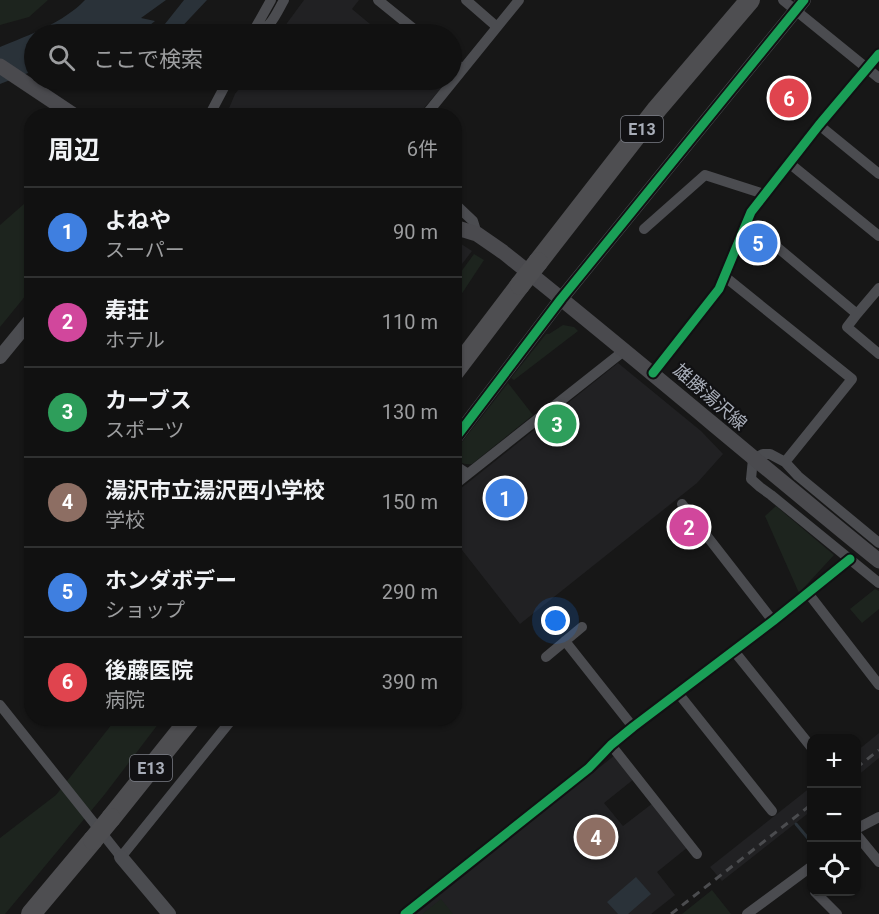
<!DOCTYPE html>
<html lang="ja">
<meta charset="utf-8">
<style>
body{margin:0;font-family:Roboto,"Noto Sans JP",sans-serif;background:#1e1f1f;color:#f1f3f6}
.controls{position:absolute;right:18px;bottom:18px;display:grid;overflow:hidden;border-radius:12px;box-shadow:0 2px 4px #0004}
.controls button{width:54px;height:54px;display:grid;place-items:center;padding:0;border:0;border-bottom:2px solid #303131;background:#111;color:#f1f3f6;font:30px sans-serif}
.you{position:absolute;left:556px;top:621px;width:21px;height:21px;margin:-15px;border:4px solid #fff;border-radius:50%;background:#1a73e8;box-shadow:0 0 0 9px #1a73e833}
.badge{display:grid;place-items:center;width:39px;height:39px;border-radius:50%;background:#ea580c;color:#fff;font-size:20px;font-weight:700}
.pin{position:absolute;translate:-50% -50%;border:3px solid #fff;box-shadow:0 2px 6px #0006}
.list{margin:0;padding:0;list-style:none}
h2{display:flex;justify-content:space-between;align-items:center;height:78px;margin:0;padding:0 24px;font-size:26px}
h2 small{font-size:20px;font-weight:400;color:#9c9d9f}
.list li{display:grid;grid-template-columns:39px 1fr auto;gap:18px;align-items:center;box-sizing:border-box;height:90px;padding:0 24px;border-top:2px solid #303131}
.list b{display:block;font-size:22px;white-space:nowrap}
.list p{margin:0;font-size:20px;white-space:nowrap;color:#9c9d9f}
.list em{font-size:20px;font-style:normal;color:#9c9d9f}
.icon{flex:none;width:33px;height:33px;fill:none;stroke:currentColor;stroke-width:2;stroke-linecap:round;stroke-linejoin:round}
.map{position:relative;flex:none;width:879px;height:914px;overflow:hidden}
.search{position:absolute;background:#111;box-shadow:0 2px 4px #0004;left:24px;top:24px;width:438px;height:66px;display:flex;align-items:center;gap:15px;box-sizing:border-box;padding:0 21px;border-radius:33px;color:#9c9d9f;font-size:22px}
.panel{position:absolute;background:#111;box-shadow:0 2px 4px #0004;left:24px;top:108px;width:438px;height:618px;border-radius:24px}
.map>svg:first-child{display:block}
</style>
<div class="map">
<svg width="879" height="914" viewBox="0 0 879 914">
<rect width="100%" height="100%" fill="#171717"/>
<path fill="#212123" d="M304,0H359L352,9L382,34H279Z
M246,80H436L443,86L418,115L236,116L227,113L235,94Z
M455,240L472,251L455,273Z
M618,363L701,431L723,454L697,483L520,624L455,541V493Z
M879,733V758L857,776V751Z
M615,755L634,779L604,803L623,826L653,803L688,847L657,872L675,895L651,914H416Z
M811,787V811L722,881L710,867Z"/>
<path fill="#1d241e" d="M0,0H48L29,17L0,25Z
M24,204L31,207V289L0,327V225Z
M474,254L484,260L455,304V280Z
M563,325L574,327L578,331L514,380L511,378L546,334H549Z
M508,383L533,415L472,464C462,465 457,462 455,451Z
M776,506L834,555L799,593L765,516Z
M875,589L879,591V609L862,623L850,609Z
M116,719H162L105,794L5,914H0V838L56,795Z
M712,890L731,914H682Z
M441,899L453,914H422Z"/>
<path fill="#2a3239" d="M85,0H166L141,18L155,21L139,34H34V75L28,73L0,84V47C29,35 63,23 85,0Z
M184,0H207L175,34H157Z
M636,877L651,894L628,914H618L607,902Z"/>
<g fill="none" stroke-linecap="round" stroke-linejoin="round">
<path stroke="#2a3239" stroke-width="3" d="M796,824L812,843"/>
<path stroke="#4b4c50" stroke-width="10" d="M378,0L420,34
M466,0L497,27
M783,0L879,78
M253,33C270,31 276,14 284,0
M252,34L271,0
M452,60L462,69
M209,116L228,80
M425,116L519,0
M819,125L879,174
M789,163L879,236
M454,203L473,221L477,234
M747,222L857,314L879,288
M644,229L705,175L764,194
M724,276L852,379L785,462
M857,314L847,327L879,354
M653,373L719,289L751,212L819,125L879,54
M454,465L468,474
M454,485L625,350
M682,504L773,621
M879,543L798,476L785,462L770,454H763L753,459L751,479L760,487L771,495L879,583
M808,593L879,685
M565,641L633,727
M734,651L812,748
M546,657L582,627
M678,693L772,811
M0,705L121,857L233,718
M611,745L697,854
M856,829L879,817
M856,834L879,862
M815,892L837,914
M405,914L589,768L611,745L633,727L773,621L850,559
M747,914L812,866"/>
<path stroke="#4b4c50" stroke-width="14" d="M0,357L32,318
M454,440L561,299L804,0
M121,857L169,914"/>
<path stroke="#4a4a4e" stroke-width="15" d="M0,66L75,116
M454,227L477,234L503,252C630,353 753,459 879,561"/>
<path stroke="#4e4e51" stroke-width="20" d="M538,262L657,109L750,0
M454,372L520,285
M111,818L191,718
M31,914L93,840"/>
<path stroke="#4b4c4f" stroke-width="3" stroke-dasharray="8 6" stroke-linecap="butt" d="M856,768L879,750
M671,914L812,804"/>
<path stroke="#4e4e51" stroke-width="20" d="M520,285L538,262
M93,840L111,818"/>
<g stroke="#111113" stroke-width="13">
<path id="cycleway" d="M653,373L719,289L751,212L819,125L879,54
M454,440L561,299L804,0
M405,914L589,768L611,745L633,727L773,621L850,559"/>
</g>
<use href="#cycleway" stroke="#1a9f57" stroke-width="9"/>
</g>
<g text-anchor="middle" stroke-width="4.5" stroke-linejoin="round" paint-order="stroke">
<g fill="#111113" stroke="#7b7e86" stroke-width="1.5">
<rect x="621" y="116" width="42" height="26" rx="4.5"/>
<rect x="130" y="755" width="42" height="26" rx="4.5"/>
</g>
<g font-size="16" font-weight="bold" fill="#a8adb8">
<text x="642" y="135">E13</text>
<text x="151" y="774">E13</text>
</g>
<g font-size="18" fill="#a8adb8" stroke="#111113">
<text transform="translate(710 397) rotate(41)" y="6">雄勝湯沢線</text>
</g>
</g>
</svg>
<div class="controls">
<button>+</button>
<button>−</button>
<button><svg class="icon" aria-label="locate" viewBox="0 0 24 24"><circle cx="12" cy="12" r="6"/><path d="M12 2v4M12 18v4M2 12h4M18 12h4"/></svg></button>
</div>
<div class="you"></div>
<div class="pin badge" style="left:505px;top:498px;background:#3f7fe0">1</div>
<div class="pin badge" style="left:689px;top:527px;background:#d1479c">2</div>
<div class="pin badge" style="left:557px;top:424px;background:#2e9e5b">3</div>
<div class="pin badge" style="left:596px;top:837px;background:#8d6e63">4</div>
<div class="pin badge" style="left:758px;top:243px;background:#3f7fe0">5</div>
<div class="pin badge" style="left:789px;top:98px;background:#e0444e">6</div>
<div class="search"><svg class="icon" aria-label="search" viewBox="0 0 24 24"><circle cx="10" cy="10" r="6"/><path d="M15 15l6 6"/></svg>ここで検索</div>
<section class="panel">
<h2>周辺<small>6件</small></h2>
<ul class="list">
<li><span class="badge" style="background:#3f7fe0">1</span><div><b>よねや</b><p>スーパー</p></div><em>90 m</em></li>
<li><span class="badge" style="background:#d1479c">2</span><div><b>寿荘</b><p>ホテル</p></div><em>110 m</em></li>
<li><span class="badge" style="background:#2e9e5b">3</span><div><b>カーブス</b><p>スポーツ</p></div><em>130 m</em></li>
<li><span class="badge" style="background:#8d6e63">4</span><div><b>湯沢市立湯沢西小学校</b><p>学校</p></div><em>150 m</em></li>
<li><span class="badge" style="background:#3f7fe0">5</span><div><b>ホンダボデー</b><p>ショップ</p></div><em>290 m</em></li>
<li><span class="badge" style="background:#e0444e">6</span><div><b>後藤医院</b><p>病院</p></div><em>390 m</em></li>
</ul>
</section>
</div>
